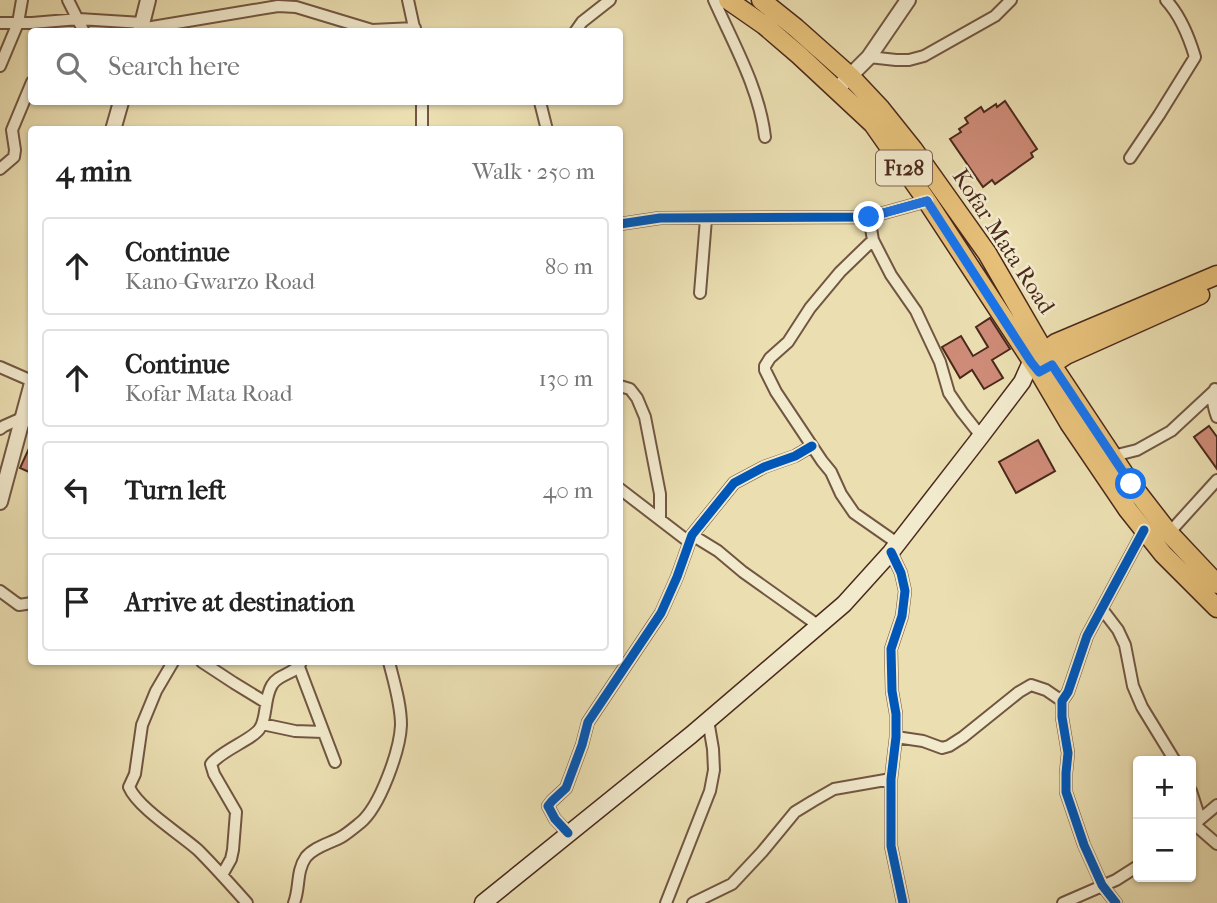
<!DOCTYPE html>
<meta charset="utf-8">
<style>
body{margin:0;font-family:"IM FELL French Canon",serif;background:#f2f2f2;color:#222}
.controls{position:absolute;right:21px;bottom:21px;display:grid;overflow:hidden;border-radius:7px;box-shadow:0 2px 5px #0004}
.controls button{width:63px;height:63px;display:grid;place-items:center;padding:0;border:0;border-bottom:2px solid #e0e0e0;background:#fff;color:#222;font:35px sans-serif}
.stop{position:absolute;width:21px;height:21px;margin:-16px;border:5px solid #1a73e8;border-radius:50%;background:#fff}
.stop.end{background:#1a73e8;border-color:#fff;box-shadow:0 2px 7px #0008}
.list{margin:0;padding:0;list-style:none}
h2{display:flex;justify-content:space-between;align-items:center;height:91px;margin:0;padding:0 28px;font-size:30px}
h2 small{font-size:23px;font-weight:400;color:#767676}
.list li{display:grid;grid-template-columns:46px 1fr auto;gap:21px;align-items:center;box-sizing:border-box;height:98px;margin:0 14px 14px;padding:0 14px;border:2px solid #e0e0e0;border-radius:7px}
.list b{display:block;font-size:26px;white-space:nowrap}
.list p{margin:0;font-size:23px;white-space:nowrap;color:#767676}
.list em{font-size:23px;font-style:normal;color:#767676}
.icon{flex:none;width:38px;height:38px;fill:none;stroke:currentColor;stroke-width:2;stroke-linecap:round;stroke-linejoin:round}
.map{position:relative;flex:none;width:1217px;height:903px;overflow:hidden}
.search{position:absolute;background:#fff;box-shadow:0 2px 5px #0004;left:28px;top:28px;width:595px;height:77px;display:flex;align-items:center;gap:18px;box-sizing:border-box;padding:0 24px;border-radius:7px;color:#767676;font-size:26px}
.panel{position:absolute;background:#fff;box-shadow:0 2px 5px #0004;left:28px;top:126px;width:595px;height:539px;border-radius:7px}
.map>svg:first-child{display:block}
</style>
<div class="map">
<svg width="1217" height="903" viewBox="0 0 1217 903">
<rect width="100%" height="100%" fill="#ebdfb2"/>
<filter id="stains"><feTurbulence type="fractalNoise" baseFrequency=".00286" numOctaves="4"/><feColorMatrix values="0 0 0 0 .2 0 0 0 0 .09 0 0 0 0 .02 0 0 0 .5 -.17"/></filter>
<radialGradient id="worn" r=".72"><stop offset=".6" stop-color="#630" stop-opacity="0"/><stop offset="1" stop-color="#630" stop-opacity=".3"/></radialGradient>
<path fill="#ce8b77" stroke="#4a281c" stroke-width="2" d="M1005,101L1037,149L1031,153L1033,157L995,184L992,180L983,187L950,139L961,132L959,129L968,123L965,118L981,107L984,112L996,104L997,107Z
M990,318L1010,349L992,360L1003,378L984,389L972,370L960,378L942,347L961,336L973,356L988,347L976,327Z
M1209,426L1217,437V469L1194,437Z
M1038,440L1055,471L1016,493L999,462Z
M32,442V467L29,472L20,468Z"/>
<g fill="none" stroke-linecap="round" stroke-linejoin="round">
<g stroke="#725642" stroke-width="14">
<path id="minor" d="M68,0L84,32
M408,0L415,32
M714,0C734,45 759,88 765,137
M0,23H32L79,19L142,23
M140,29L278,6L296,7L372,30L415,28
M575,32L582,22L610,0
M869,57L896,60H909L924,56L995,16L1011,0
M0,66L18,23L22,0
M540,102L547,130
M422,130V102
M1130,158L1159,115L1195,57C1189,37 1180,15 1166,0
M0,169L14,157L15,150L12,130L32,82
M869,217L873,240L891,275L916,311L940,362L949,393L962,412L981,436
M620,224L660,218L869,217L927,201
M873,240L840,272L810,308L788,342L770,358L765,366V370L776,392L822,461L831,472L841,494L854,513L897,543
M700,293L706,219
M0,367L32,381
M620,386L630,389L637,398L645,417L660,494V519
M1215,389C1211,397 1214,409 1217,417
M0,429L4,426L22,418L32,423
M1113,456L1137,450L1171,431L1213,392
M620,489L689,542
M1169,533L1217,480
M692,535L718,551L743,572L819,626
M891,552L901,573L905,591L902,616L891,649L892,691L896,714V737L891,779V846L903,903
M0,591L19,605L32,603
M1102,609L1118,630L1125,645L1133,686L1142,707L1175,761
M173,662L156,691L142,725L135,774L129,787C138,808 180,834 198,850C215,867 231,885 247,903
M202,662L234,683L265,702
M299,667L335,762
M262,724L295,731L323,732
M896,737L923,741L942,748L949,746L963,737L1019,692L1031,685L1046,690L1062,701
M1191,791L1200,819
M1194,824L1217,844
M1191,827L1217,805
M568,833L555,819L548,806L552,801L566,788L582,745L588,722L661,613L677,577L692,535L734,483L764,467L795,456L812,446
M222,875L231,859L233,850L236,812L214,774L211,764C222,750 254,739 260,728C267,718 264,698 272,685C278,674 296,674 301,662
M294,903C300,888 296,871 306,857C315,846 332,843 343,836C349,832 355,827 360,823C380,807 400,750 401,725C401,704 394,682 389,662
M666,903L710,791L714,770L713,749L708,720
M693,903L732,884L762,852L795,812L813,801L834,789L891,779
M1063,903L1116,880L1138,866
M1116,903L1102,885L1084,845L1066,792V773L1068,753L1062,717V701L1068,692L1087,636L1144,530"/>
</g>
<g stroke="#725642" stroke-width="18">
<path id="tertiary" d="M140,32L148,0
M836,90L869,57L908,0
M113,130L121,102
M0,502L32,383"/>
</g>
<g stroke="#4a281c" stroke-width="19">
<path id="secondary" d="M483,903L691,735L844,604L891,552L981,436L1022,382L1031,362"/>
</g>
<g stroke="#4a281c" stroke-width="21">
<path id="primary" d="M728,0L764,25L799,55L873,124L927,201L1039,372L1069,423L1128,510L1163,554L1217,608
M761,0L796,28L850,76L881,109L913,149L987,253L1052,365L1131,484L1169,533L1217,584
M1036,358L1056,343L1217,275
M1042,371L1066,355L1200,295"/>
</g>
<use href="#minor" stroke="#f2eacd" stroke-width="10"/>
<use href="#tertiary" stroke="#f2eacd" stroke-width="14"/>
<use href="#secondary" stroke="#f2eacd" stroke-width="16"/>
<use href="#primary" stroke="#e6c079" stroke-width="18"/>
<g stroke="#f2eacd" stroke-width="13">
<path id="cycleway" d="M620,224L660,218L869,217L927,201
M891,552L901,573L905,591L902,616L891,649L892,691L896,714V737L891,779V846L903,903
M568,833L555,819L548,806L552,801L566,788L582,745L588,722L661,613L677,577L692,535L734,483L764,467L795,456L812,446
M1116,903L1102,885L1084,845L1066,792V773L1068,753L1062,717V701L1068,692L1087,636L1144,530"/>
</g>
<use href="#cycleway" stroke="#0057b8" stroke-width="9"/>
</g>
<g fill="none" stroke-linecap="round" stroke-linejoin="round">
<path stroke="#1a73e8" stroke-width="9" d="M869,217L927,201L1031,362L1039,372L1052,365L1131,484"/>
</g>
<g text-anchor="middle" stroke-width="5" stroke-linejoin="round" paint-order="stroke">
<rect fill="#f2eacd" stroke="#7c6251" stroke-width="2" x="876" y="150.5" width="56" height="35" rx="5"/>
<g font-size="21" font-weight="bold" fill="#4a281c">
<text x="904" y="175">F128</text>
</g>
<g font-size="23" fill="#4a281c" stroke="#f2eacd">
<text transform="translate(1004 241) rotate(57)" y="8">Kofar Mata Road</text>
</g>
</g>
<rect width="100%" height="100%" filter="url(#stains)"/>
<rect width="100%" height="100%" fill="url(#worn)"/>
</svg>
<div class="controls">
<button>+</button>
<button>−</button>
</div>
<div class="stop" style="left:1131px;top:484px"></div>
<div class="stop end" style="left:869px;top:217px"></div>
<div class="search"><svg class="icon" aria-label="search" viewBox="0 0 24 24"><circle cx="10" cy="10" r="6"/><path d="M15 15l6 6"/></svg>Search here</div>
<section class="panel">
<h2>4 min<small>Walk · 250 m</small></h2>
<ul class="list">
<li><svg class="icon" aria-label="ahead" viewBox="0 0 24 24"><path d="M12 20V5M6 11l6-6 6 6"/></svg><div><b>Continue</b><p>Kano-Gwarzo Road</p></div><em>80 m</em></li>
<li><svg class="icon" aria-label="ahead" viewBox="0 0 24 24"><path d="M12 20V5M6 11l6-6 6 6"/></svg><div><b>Continue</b><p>Kofar Mata Road</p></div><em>130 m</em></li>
<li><svg class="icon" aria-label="left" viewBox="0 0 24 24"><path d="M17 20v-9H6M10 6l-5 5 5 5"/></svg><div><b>Turn left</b></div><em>40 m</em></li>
<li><svg class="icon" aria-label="arrive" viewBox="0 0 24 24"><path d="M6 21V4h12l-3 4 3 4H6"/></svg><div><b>Arrive at destination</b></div></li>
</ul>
</section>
</div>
